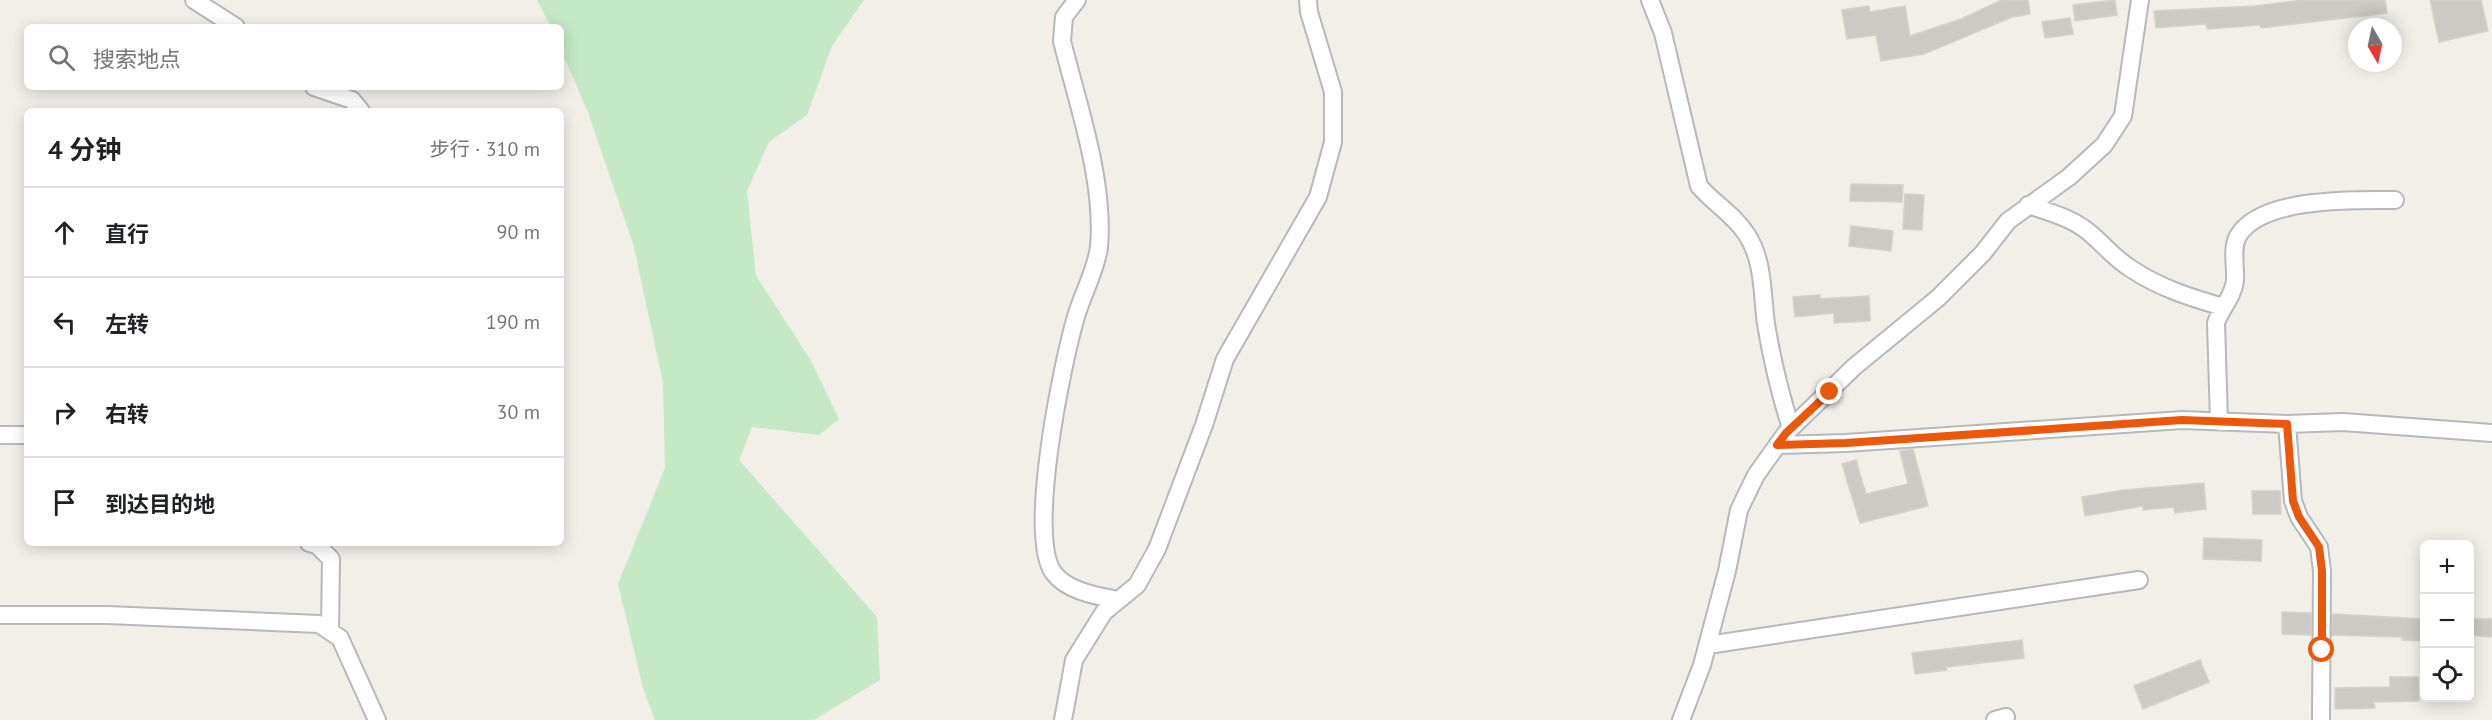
<!DOCTYPE html>
<html lang="zh">
<meta charset="utf-8">
<style>
body{margin:0;font-family:"PT Sans","Noto Sans SC",sans-serif;background:#f2f2f2;color:#202124}
.controls{position:absolute;right:18px;bottom:18px;display:grid;overflow:hidden;border-radius:9px;box-shadow:0 3px 15px #0003}
.controls button{width:54px;height:54px;display:grid;place-items:center;padding:0;border:0;border-bottom:2px solid #e0e0e0;background:#fff;color:#202124;font:30px sans-serif}
.compass{position:absolute;left:2348px;top:18px;width:54px;height:54px;border-radius:50%;background:#fff;box-shadow:0 3px 15px #0003;rotate:171deg}
.stop{position:absolute;width:18px;height:18px;margin:-14px;border:4px solid #ea580c;border-radius:50%;background:#fff}
.stop.end{background:#ea580c;border-color:#fff;box-shadow:0 2px 6px #0008}
.list{margin:0;padding:0;list-style:none}
h2{display:flex;justify-content:space-between;align-items:center;height:78px;margin:0;padding:0 24px;font-size:26px}
h2 small{font-size:20px;font-weight:400;color:#757577}
.list li{display:grid;grid-template-columns:39px 1fr auto;gap:18px;align-items:center;box-sizing:border-box;height:90px;padding:0 24px;border-top:2px solid #e0e0e0}
.list b{display:block;font-size:22px;white-space:nowrap}
.list em{font-size:20px;font-style:normal;color:#757577}
.icon{flex:none;width:33px;height:33px;fill:none;stroke:currentColor;stroke-width:2;stroke-linecap:round;stroke-linejoin:round}
.map{position:relative;flex:none;width:2492px;height:720px;overflow:hidden}
.search{position:absolute;background:#fff;box-shadow:0 3px 15px #0003;left:24px;top:24px;width:540px;height:66px;display:flex;align-items:center;gap:15px;box-sizing:border-box;padding:0 21px;border-radius:9px;color:#757577;font-size:22px}
.panel{position:absolute;background:#fff;box-shadow:0 3px 15px #0003;left:24px;top:108px;width:540px;height:438px;border-radius:9px}
.map>svg:first-child{display:block}
</style>
<div class="map">
<svg width="2492" height="720" viewBox="0 0 2492 720">
<rect width="100%" height="100%" fill="#f1efe8"/>
<path fill="#c5e8c5" d="M537,0H864L832,46L807,115L769,142L747,191L756,276L810,359L839,419L819,435L752,427L739,460L877,617L880,680L814,720H655L643,688L618,584L665,468L663,383L634,247L588,112L561,50V27H551Z"/>
<path fill="#cccac5" stroke="#d6d1c6" stroke-width="1.5" d="M2002,0H2028L2030,14L2012,17L1924,54L1881,61L1876,35L1847,39L1842,10L1869,6L1870,12L1905,6L1910,36L1961,19Z
M2115,0L2117,15L2075,21L2073,5Z
M2302,0H2385L2387,13L2261,28L2260,25L2207,29L2206,24L2156,28L2154,11L2255,6Z
M2430,0H2481L2488,31L2439,42Z
M2070,18L2073,34L2045,38L2042,22Z
M1851,184L1903,185L1902,202L1850,201Z
M1905,194L1924,195L1922,230L1903,229Z
M1851,226L1893,231L1891,251L1849,246Z
M1820,295V299L1869,296L1870,321L1834,323V313L1795,317L1793,297Z
M1913,449L1928,506L1860,523L1842,464L1856,460L1866,494L1908,484L1900,451Z
M2204,483L2206,509L2175,513L2174,507L2143,510V506L2085,516L2082,497L2124,490Z
M2252,491H2280L2281,514H2253Z
M2204,538L2262,540L2261,561L2203,559Z
M2282,612L2311,613V635L2282,634Z
M2332,614L2424,619V641L2402,640V637L2332,635Z
M2469,619H2492V637L2469,635Z
M2022,640L2024,658L1946,667L1947,670L1915,674L1912,653Z
M2200,660L2209,682L2143,709L2134,686Z
M2390,677H2418L2419,701L2374,702L2375,708L2335,709V688L2390,687Z"/>
<g fill="none" stroke-linecap="round" stroke-linejoin="round">
<g stroke="#b5b8bc" stroke-width="20">
<path id="minor" d="M194,0L236,27
M1077,0L1064,17L1062,41C1078,105 1105,182 1099,247C1096,271 1081,297 1075,320C1062,366 1027,534 1053,572C1066,591 1097,596 1118,600
M1650,0L1663,33L1699,186C1714,204 1734,214 1747,235C1764,261 1762,295 1766,324C1772,360 1780,394 1791,428
M314,87L352,100L361,111
M2028,205C2049,212 2073,218 2091,234C2105,246 2116,260 2133,270C2160,288 2192,298 2223,307
M2219,422L2216,323C2221,308 2233,297 2235,281C2236,267 2231,249 2238,236C2261,197 2354,200 2395,200
M2287,424L2293,501L2299,517L2319,547L2322,571L2321,720
M0,435H27
M1777,445L1846,443L2182,420L2287,424L2343,422L2492,433
M309,543L317,545L331,559L330,630
M0,615H107L319,624L340,638L377,720
M1708,645L2139,580
M1063,720L1074,660L1104,612L1137,585L1157,549L1204,425L1225,359L1318,197L1333,142V92L1309,12L1308,0
M1681,720L1702,665L1727,571L1739,510L1756,475L1786,433L1854,367L1938,298L1983,253L2008,221L2069,177L2104,145L2123,116L2140,0
M1995,720L2006,717"/>
</g>
<use href="#minor" stroke="#fff" stroke-width="16"/>
</g>
<g fill="none" stroke-linecap="round" stroke-linejoin="round">
<path stroke="#ea580c" stroke-width="8" d="M1830,392L1786,433L1777,445L1846,443L2182,420L2287,424L2293,501L2299,517L2319,547L2322,571V650"/>
</g>
</svg>
<div class="controls">
<button>+</button>
<button>−</button>
<button><svg class="icon" aria-label="locate" viewBox="0 0 24 24"><circle cx="12" cy="12" r="6"/><path d="M12 2v4M12 18v4M2 12h4M18 12h4"/></svg></button>
</div>
<svg class="compass" viewBox="-18 -18 36 36"><path d="M0-13l5 13h-10z" fill="#e53935"/><path d="M0 13l5-13h-10z" fill="#757577"/></svg>
<div class="stop" style="left:2322px;top:650px"></div>
<div class="stop end" style="left:1830px;top:392px"></div>
<div class="search"><svg class="icon" aria-label="search" viewBox="0 0 24 24"><circle cx="10" cy="10" r="6"/><path d="M15 15l6 6"/></svg>搜索地点</div>
<section class="panel">
<h2>4 分钟<small>步行 · 310 m</small></h2>
<ul class="list">
<li><svg class="icon" aria-label="ahead" viewBox="0 0 24 24"><path d="M12 20V5M6 11l6-6 6 6"/></svg><div><b>直行</b></div><em>90 m</em></li>
<li><svg class="icon" aria-label="left" viewBox="0 0 24 24"><path d="M17 20v-9H6M10 6l-5 5 5 5"/></svg><div><b>左转</b></div><em>190 m</em></li>
<li><svg class="icon" aria-label="right" viewBox="0 0 24 24"><path d="M7 20v-9h11M14 6l5 5-5 5"/></svg><div><b>右转</b></div><em>30 m</em></li>
<li><svg class="icon" aria-label="arrive" viewBox="0 0 24 24"><path d="M6 21V4h12l-3 4 3 4H6"/></svg><div><b>到达目的地</b></div></li>
</ul>
</section>
</div>
